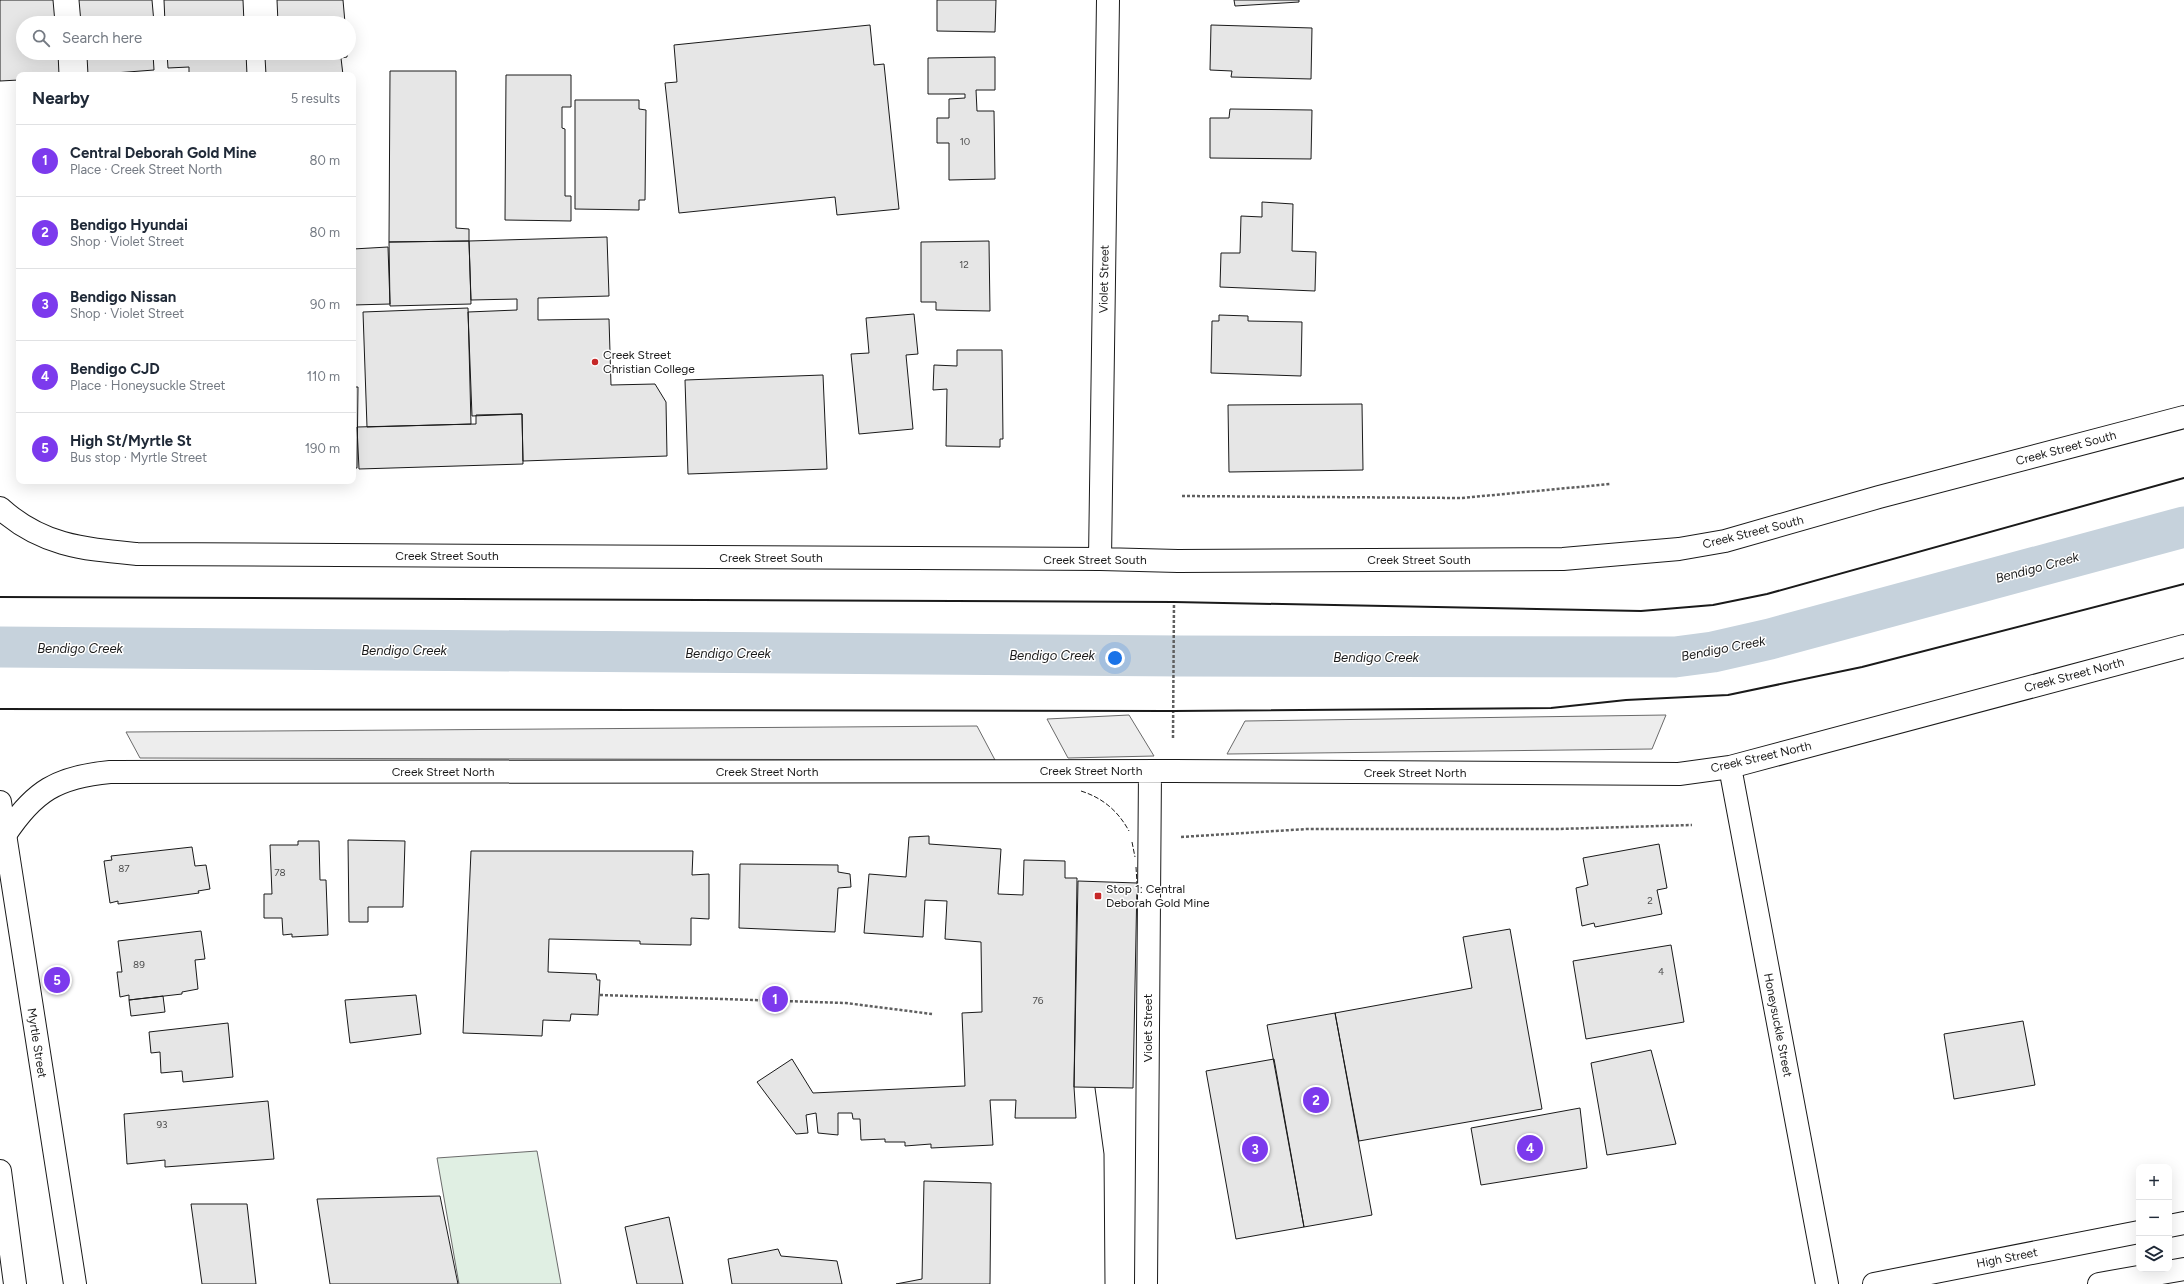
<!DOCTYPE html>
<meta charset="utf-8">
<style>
body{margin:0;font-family:Figtree,sans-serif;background:#f6f6f7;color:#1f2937}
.controls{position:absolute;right:12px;bottom:12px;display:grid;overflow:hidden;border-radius:8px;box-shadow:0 4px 16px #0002}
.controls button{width:36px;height:36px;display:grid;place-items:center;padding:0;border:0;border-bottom:1px solid #e0e1e3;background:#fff;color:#1f2937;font:20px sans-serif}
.you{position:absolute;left:1115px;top:658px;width:14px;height:14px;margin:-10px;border:3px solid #fff;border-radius:50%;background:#1a73e8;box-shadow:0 0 0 6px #1a73e833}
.badge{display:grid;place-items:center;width:26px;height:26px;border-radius:50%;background:#7c3aed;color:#fff;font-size:13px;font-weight:700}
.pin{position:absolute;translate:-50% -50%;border:2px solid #fff;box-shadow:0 1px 4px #0006}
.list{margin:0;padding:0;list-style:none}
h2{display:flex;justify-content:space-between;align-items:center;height:52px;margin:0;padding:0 16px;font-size:17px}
h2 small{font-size:13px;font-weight:400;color:#747a83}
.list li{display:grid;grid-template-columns:26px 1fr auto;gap:12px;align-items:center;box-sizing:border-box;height:72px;padding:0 16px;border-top:1px solid #e0e1e3}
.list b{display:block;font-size:15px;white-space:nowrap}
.list p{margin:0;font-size:13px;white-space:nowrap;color:#747a83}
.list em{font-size:13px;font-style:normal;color:#747a83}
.icon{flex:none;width:22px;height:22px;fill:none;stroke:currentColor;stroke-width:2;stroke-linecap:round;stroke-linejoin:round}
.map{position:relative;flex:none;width:2184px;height:1284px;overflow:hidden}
.search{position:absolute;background:#fff;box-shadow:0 4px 16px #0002;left:16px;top:16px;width:340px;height:44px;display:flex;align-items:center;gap:10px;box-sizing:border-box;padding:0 14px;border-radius:22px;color:#747a83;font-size:15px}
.panel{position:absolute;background:#fff;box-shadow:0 4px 16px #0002;left:16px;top:72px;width:340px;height:412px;border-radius:8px}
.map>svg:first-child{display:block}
</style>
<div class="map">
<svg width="2184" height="1284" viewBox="0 0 2184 1284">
<rect width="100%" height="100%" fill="#fff"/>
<path fill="#e0efe3" stroke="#6a6a6a" d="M537,1151L561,1284H459L437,1158Z"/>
<path fill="#ededed" stroke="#6a6a6a" d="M1129,715L1154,756L1068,758L1047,719Z
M1666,715L1652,749L1227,754L1245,721Z
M977,726L995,760L140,758L126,732Z"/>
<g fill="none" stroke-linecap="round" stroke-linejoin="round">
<path stroke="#c6d2dc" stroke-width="41" d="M0,647L1181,656L1675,657L1713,652L1770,639L2184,527"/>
</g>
<path fill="#e6e6e6" stroke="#1a1a1a" d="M0,0H53L55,23H23V53H58L59,75H19V80L0,81Z
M79,0H152L154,23H81Z
M164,0H243L244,23H165Z
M277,0H343L345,23H278Z
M937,0H996L995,32L937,31Z
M1234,0H1299V2L1235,6Z
M870,25L874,65L884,64L899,209L837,215L835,197L679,213L665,83L677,82L674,45Z
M1211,25L1312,28L1311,79L1231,77L1232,71L1210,70Z
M84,53H156L153,54L154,70L88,75L87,56L84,57Z
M167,53H246L247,75H189V67L168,68Z
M281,53H347V57L341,58L343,75H266L265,57L281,56Z
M995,57V90H976L977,111H994L995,179L949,180V143H937V118H949V99L965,98V94H928V58Z
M390,71H456V228L469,229V241L389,242Z
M506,75H571V107H562V128L565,129V196H571V221L505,220Z
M575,100H639V109L646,110L645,200H639V210L575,209Z
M1230,109L1312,110L1311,159L1210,158V118H1229Z
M1262,202L1293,204L1292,251L1316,252L1315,291L1220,287L1221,253H1240L1241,216L1262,217Z
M607,237L609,296L538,298V320L609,319L611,385L655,384L666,402L667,456L523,461L522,414L472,416L468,312L517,310V299L471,300L469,241Z
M469,241L471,304L390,306L389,242Z
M989,241L990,311L936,310V302H921V242Z
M388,247L390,304L353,305V249Z
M468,308L471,424L367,427L363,312Z
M914,314L918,354L906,355L913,429L859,434L851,354L869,353L866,318Z
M1219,315L1248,316V321L1302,322L1301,376L1211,373L1212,321H1219Z
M957,350H1002L1003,439H1000V447L946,446L947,389L933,390L934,365L957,366Z
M823,375L827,469L688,474L685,380Z
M353,387H358L357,468H353Z
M1362,404L1363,470L1229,472L1228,405Z
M522,414L523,464L359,469L357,427L476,424V415Z
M929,836V844L1001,849L998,894L1023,895L1024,860L1065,861V878H1077L1074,1087L1076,1118H1015L1016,1100H990L993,1145L931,1148V1144L905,1146V1142H885V1139L861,1140L860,1119H853L852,1113H838V1135L818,1133L816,1113L806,1115L808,1133L796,1134L757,1082L792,1059L813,1093L965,1086L962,1013L982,1012L981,942L945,939L947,901L925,900L923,937L864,933L869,874L906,877L909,837Z
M348,840L405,841L403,907H368V922H349Z
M298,841H319L320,880H326L328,935L292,937V934L283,935L282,918H264V894H272L270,845H298Z
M1659,844L1667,888L1657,890L1662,914L1595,927L1594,923L1582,926L1576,888L1588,885L1583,858Z
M192,847L195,866L206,865L210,889L198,891L199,893L118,904V901L110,903L104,861L112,860L111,856Z
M471,851H693L692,875L709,874V919L691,918V945L640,944V941L549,939L548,972L596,974L597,980H600L598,1015L571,1014L570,1021L543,1020L542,1036L463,1033Z
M740,864L838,865V872L850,874L851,887L838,888L835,932L739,928Z
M1078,881L1137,883L1133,1088L1074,1087Z
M1510,929L1542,1109L1359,1141L1335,1013L1472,988L1463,937Z
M201,931L205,959L195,960L198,989L182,992V994L129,1000V995L120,997L117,972H122L118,941Z
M1671,945L1684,1022L1586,1039L1573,961Z
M416,995L421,1034L350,1043L345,1000Z
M163,996L165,1012L131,1016L129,1000Z
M1335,1013L1372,1215L1304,1227L1267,1025Z
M2023,1021L2035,1085L1954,1099L1944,1034Z
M228,1023L233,1077L183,1082L182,1071L161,1073L160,1052L151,1053L149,1032Z
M1651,1050L1676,1144L1607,1155L1591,1063Z
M1274,1059L1304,1227L1236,1239L1206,1071Z
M268,1101L274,1159L165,1167V1160L127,1164L124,1114Z
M1580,1108L1587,1168L1481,1185L1471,1128Z
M924,1181L991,1183L990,1284H896L922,1279Z
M440,1196L458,1284H330L317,1199Z
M191,1204H247L256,1284H202Z
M669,1217L683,1284H637L625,1227Z
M778,1249L781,1256L837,1261L842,1284H732L728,1259Z"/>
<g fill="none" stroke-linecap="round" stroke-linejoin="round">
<g stroke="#1a1a1a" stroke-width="24">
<path id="minor" d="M0,508C42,546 84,549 137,554L1100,559L1178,561L1563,559L1679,549L1725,541L1879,497L2184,417
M1100,559L1108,0
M1730,767L1827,1284
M5,835C34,791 57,777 110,772L1173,771L1679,774L1730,767L2184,646
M1146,1284L1150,771"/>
</g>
<g stroke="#1a1a1a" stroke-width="24">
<path id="major" d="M0,802L75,1284
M0,1171L15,1284"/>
</g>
<g stroke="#1a1a1a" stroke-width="24">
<path id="highway" d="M2169,1226L2184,1223
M1874,1284L2139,1232
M2099,1284L2184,1269"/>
</g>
<path stroke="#5f5f5f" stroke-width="2.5" stroke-dasharray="3 2" stroke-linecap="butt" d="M1182,496L1462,498L1610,484
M1173,738L1174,602
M1181,837L1307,829H1558L1692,825
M600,995L846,1003L932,1014"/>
<use href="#minor" stroke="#fff" stroke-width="22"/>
<use href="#major" stroke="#fff" stroke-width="22"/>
<use href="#highway" stroke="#fff" stroke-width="22"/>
<path stroke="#1a1a1a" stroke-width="1" d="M1095,1088L1104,1154L1105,1284"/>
<path stroke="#1a1a1a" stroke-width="1" stroke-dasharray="5 2" stroke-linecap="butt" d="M1081,791C1103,798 1118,811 1129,831
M1132,842L1135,857
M1136,867L1137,883"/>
<path stroke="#1a1a1a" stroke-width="2" d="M0,597L1174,602L1641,611L1713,605L1767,594L2184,478
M0,709L1173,711L1551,708L1626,700L1728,695L1862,667L2184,584"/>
</g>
<g fill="#c62828" stroke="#fff" stroke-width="1.5">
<circle cx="595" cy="362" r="4"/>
<rect x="1094" y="892" width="8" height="8" rx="2"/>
</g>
<g text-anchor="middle" stroke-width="3" stroke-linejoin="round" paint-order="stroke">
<g font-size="10" fill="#4d4d4d">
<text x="965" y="145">10</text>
<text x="964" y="268">12</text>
<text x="124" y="872">87</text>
<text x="280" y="876">78</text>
<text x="1650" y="904">2</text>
<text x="139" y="968">89</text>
<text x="1661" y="975">4</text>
<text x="1038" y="1004">76</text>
<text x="162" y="1128">93</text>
</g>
<g font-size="12" fill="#1a1a1a" stroke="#fff">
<text transform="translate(1104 279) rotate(-89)" y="4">Violet Street</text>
<text transform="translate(2066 448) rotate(-15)" y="4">Creek Street South</text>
<text transform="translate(1753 532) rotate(-14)" y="4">Creek Street South</text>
<text x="447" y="560">Creek Street South</text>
<text x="771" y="562">Creek Street South</text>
<text x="1095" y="564">Creek Street South</text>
<text x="1419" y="564">Creek Street South</text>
<text transform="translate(2074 675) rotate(-15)" y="4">Creek Street North</text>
<text transform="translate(1761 757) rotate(-13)" y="4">Creek Street North</text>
<text x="1091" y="775">Creek Street North</text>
<text x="443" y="776">Creek Street North</text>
<text x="767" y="776">Creek Street North</text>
<text x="1415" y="777">Creek Street North</text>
<text transform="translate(1778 1025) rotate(79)" y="4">Honeysuckle Street</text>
<text transform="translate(1148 1028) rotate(-90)" y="4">Violet Street</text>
<text transform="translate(37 1043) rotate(81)" y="4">Myrtle Street</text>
<text transform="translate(2007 1258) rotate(-11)" y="4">High Street</text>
</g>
<g font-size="12" fill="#1a1a1a" stroke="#fff" text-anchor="start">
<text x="603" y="359">Creek Street<tspan x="603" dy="14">Christian College</tspan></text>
<text x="1106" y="893">Stop 1: Central<tspan x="1106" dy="14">Deborah Gold Mine</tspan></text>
</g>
<g font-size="13" font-style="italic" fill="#1a1a1a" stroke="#fff">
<text transform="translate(2037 567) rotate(-15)" y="5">Bendigo Creek</text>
<text x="80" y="653">Bendigo Creek</text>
<text transform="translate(1723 648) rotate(-11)" y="5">Bendigo Creek</text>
<text x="404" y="655">Bendigo Creek</text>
<text x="728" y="658">Bendigo Creek</text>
<text x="1052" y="660">Bendigo Creek</text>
<text x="1376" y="662">Bendigo Creek</text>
</g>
</g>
</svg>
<div class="controls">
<button>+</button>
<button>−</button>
<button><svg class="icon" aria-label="layers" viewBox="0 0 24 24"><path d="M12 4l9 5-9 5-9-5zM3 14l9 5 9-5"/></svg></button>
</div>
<div class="you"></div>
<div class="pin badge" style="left:775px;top:999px">1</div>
<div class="pin badge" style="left:1316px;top:1100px">2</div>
<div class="pin badge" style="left:1255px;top:1149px">3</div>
<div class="pin badge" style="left:1530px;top:1148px">4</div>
<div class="pin badge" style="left:57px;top:980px">5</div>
<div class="search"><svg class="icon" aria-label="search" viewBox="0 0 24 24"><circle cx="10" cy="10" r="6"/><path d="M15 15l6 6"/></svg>Search here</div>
<section class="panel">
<h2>Nearby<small>5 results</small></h2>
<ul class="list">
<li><span class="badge">1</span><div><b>Central Deborah Gold Mine</b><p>Place · Creek Street North</p></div><em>80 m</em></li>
<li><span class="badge">2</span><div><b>Bendigo Hyundai</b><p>Shop · Violet Street</p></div><em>80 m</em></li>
<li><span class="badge">3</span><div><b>Bendigo Nissan</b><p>Shop · Violet Street</p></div><em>90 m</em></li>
<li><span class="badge">4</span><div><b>Bendigo CJD</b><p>Place · Honeysuckle Street</p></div><em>110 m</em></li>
<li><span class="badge">5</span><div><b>High St/Myrtle St</b><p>Bus stop · Myrtle Street</p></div><em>190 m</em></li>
</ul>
</section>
</div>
